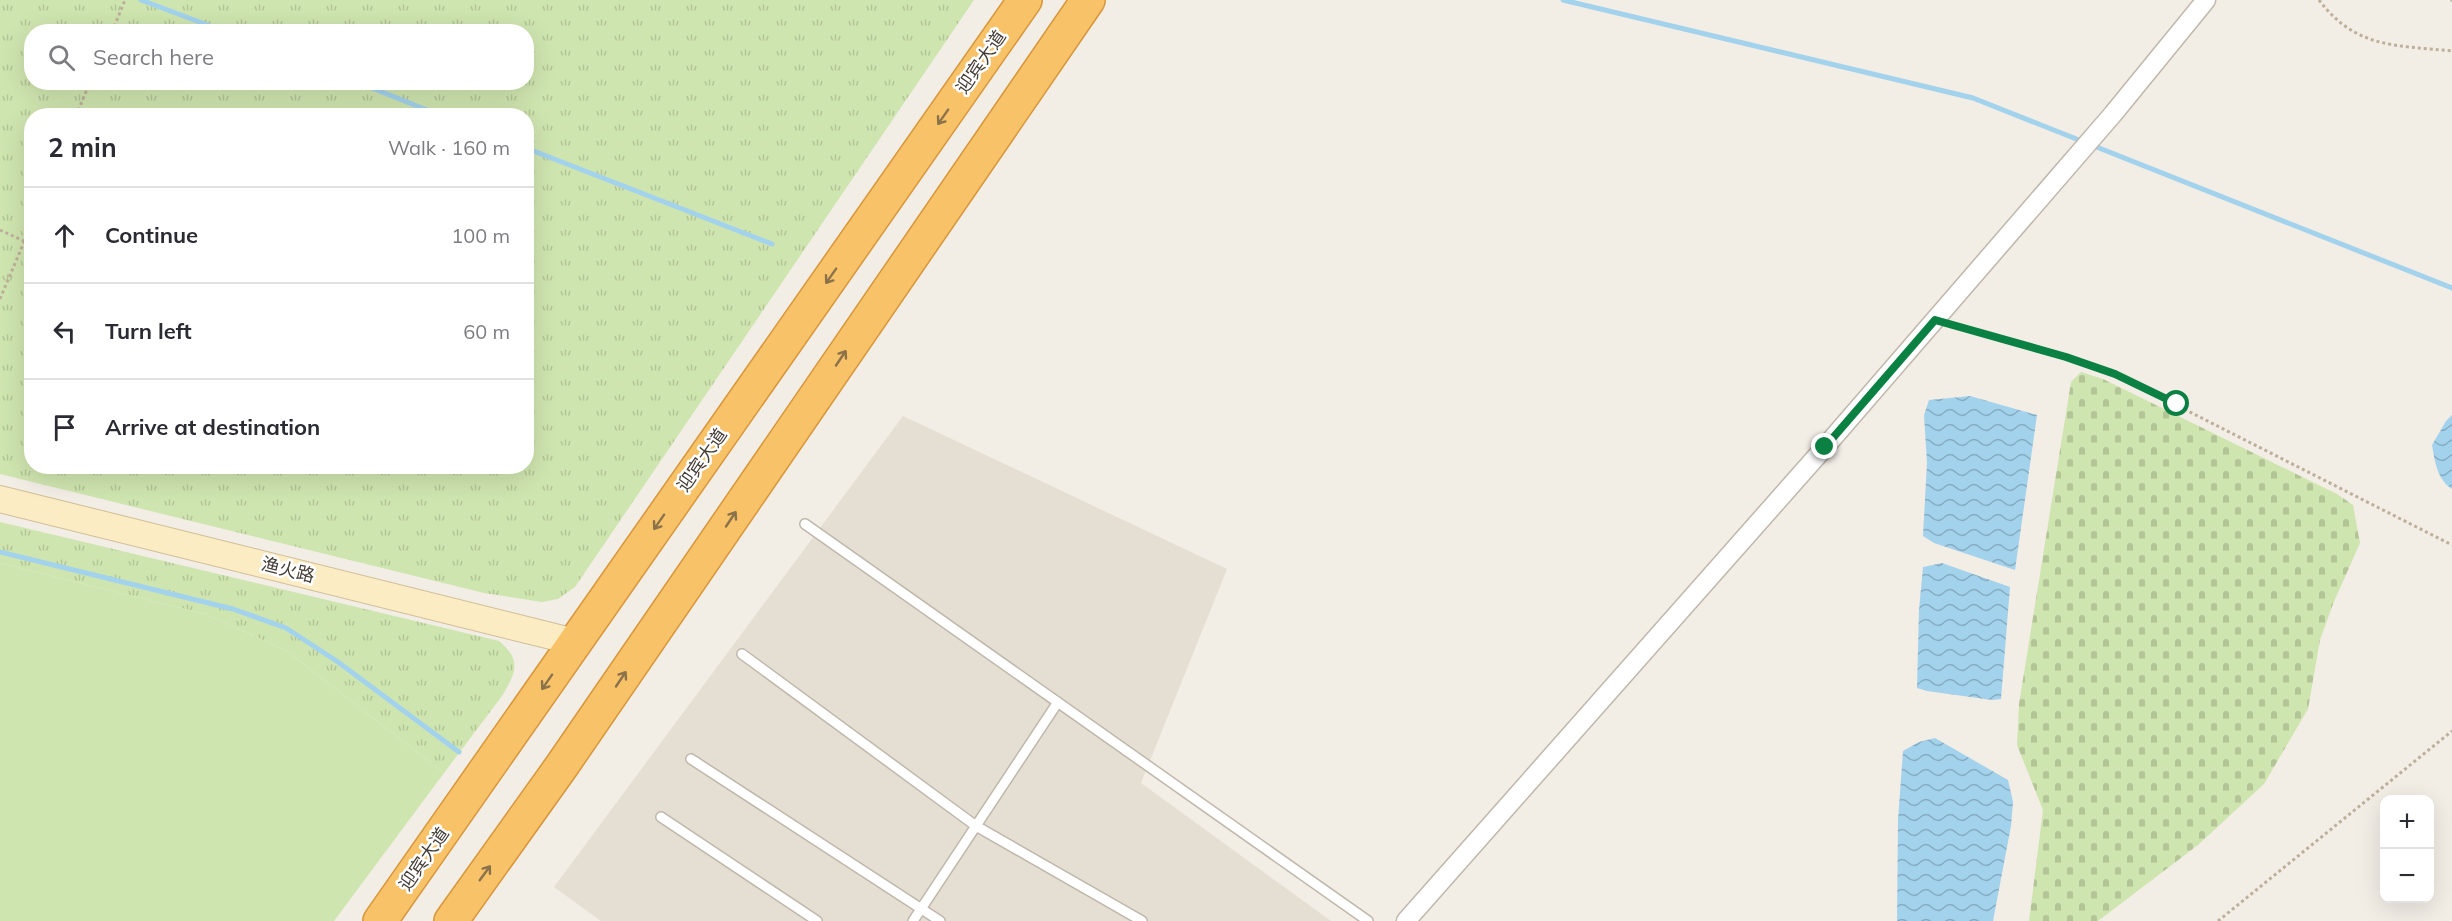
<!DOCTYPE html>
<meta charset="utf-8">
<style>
body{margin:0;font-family:Mulish,"Noto Sans SC",sans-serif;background:#f7f7f7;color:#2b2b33}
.controls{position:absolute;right:18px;bottom:18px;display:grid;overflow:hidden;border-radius:12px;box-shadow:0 6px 24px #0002}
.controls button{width:54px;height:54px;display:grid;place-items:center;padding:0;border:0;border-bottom:2px solid #e1e1e2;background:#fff;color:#2b2b33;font:30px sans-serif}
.stop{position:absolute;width:18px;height:18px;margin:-14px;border:4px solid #0b8043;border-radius:50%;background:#fff}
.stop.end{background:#0b8043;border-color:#fff;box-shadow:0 2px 6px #0008}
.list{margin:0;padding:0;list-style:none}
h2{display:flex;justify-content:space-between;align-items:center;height:78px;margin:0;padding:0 24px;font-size:26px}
h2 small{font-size:20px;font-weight:400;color:#7c7c81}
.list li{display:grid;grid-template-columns:39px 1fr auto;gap:18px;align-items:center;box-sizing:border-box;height:96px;padding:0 24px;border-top:2px solid #e1e1e2}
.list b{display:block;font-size:22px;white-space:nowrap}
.list em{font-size:20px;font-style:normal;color:#7c7c81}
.icon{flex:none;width:33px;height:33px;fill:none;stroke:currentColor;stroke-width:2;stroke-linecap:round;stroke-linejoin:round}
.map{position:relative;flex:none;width:2452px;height:921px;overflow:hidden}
.search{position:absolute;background:#fff;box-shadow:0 6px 24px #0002;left:24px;top:24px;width:510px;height:66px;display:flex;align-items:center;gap:15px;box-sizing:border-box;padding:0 21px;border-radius:24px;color:#7c7c81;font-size:22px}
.panel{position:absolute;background:#fff;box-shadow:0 6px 24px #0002;left:24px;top:108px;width:510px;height:366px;border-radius:24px}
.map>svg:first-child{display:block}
</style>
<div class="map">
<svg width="2452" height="921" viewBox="0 0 2452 921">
<defs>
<pattern id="grass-tufts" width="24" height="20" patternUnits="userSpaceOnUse" patternTransform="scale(1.5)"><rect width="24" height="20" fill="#cfe5af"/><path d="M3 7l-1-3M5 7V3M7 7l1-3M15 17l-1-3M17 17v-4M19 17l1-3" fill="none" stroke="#b3c597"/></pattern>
<pattern id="cemetery-stones" width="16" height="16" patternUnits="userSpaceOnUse" patternTransform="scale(1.5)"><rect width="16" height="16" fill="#cfe5af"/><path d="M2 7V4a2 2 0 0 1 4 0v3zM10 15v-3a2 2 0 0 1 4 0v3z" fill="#b3c597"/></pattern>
<pattern id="water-waves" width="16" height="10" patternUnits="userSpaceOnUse" patternTransform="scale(1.5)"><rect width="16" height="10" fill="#a3d2ed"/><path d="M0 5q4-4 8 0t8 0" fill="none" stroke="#86acc1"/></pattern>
</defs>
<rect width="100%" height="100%" fill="#f2ede5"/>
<path fill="#e5dfd3" d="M903,416L1227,569L1141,783L1331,921H601L554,887Z"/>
<path fill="url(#grass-tufts)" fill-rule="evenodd" d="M0,0H974L575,587L558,599L542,602L484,593L0,474ZM32,32H526V82H32ZM32,116H526V466H32Z
M0,522L499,641C522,660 516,673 502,696L444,773L287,651L205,614L0,563Z"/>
<path fill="url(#cemetery-stones)" d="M2081,372L2103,379L2337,494L2353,505L2360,543L2333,604L2320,640L2308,709L2264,784L2198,845L2098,921H2029L2043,810L2017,745L2019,704L2071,382Z"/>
<path fill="#cfe5af" d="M0,563L205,614L287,651L444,773L334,921H0Z"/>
<path fill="url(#water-waves)" d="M1970,396L2037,415L2015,570L1934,543L1923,536L1927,463L1924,415L1929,400Z
M2452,415V489C2437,479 2435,462 2432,445L2446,421Z
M1942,563L2010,587L2001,699L1992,700L1927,691L1917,688L1919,610L1923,567Z
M1935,738L2008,780L2013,802L2011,826L1993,921H1897L1898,820L1903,751L1919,742Z"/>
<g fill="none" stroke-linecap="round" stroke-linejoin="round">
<path stroke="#a3d2ed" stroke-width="5" d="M141,0L226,32
M1563,0L1973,98L2452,288
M357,82L442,116
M526,148L772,244
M0,552L233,609L286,628L338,662L459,752"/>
<g stroke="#c0b7ab" stroke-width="12">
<path id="lane" d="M805,524L1368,921
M742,654L976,826L1142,921
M691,759L940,921
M661,817L817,921
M913,921L1058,702"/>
</g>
<g stroke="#c0b7ab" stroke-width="21">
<path id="street" d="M1406,921L1825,447L2113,114L2206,0"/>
</g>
<g stroke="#d0be96" stroke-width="28">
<path id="secondary" d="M0,499L575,642"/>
</g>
<g stroke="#d7963a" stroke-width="36">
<path id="highway" d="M380,921L1025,0
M451,921L561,767L1088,0"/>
</g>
<path stroke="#beaf9a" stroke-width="3" stroke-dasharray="3 3" stroke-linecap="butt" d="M2319,0C2356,49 2396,45 2452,51
M2451,0L2452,1
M112,32L125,0
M76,116L90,82
M0,230L24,241
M0,299L32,223
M1954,325L2066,357L2115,374L2452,545
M2218,921L2452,731"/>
<use href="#lane" stroke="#fff" stroke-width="9"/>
<use href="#street" stroke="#fff" stroke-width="18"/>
<use href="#secondary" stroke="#fcecc4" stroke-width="26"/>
<use href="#highway" stroke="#f8c269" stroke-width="33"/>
</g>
<defs><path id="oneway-shaft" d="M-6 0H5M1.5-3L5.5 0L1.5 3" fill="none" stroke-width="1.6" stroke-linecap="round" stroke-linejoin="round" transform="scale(1.5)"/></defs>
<g stroke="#8c724a">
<use href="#oneway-shaft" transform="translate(943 117) rotate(125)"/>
<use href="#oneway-shaft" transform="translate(831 276) rotate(125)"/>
<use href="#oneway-shaft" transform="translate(841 358) rotate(-56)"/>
<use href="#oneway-shaft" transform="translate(731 519) rotate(-56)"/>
<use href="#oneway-shaft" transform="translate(659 522) rotate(125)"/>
<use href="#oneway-shaft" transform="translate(621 679) rotate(-56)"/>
<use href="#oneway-shaft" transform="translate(547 682) rotate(125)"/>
<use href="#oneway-shaft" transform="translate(485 873) rotate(-54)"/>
</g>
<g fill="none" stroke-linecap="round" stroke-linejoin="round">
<path stroke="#0b8043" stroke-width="8" d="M1825,447L1935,320L2066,357L2115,374L2177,404"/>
</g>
<g text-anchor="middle" stroke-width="5" stroke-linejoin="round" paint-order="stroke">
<g font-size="18" fill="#443d35" stroke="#fff">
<text transform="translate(981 62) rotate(-55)" y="6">迎宾大道</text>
<text transform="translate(702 460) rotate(-55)" y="6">迎宾大道</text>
<text transform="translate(288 570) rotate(14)" y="6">渔火路</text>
<text transform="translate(424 859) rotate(-55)" y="6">迎宾大道</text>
</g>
</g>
</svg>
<div class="controls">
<button>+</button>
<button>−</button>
</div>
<div class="stop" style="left:2177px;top:404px"></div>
<div class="stop end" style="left:1825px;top:447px"></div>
<div class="search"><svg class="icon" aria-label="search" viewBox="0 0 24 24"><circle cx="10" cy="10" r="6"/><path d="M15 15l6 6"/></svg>Search here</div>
<section class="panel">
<h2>2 min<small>Walk · 160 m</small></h2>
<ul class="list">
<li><svg class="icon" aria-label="ahead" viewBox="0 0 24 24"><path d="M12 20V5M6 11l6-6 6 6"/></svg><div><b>Continue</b></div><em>100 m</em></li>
<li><svg class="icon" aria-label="left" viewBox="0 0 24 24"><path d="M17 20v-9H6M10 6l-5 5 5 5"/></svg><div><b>Turn left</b></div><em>60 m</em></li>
<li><svg class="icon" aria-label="arrive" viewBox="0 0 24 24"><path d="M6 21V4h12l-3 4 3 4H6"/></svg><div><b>Arrive at destination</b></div></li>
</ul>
</section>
</div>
